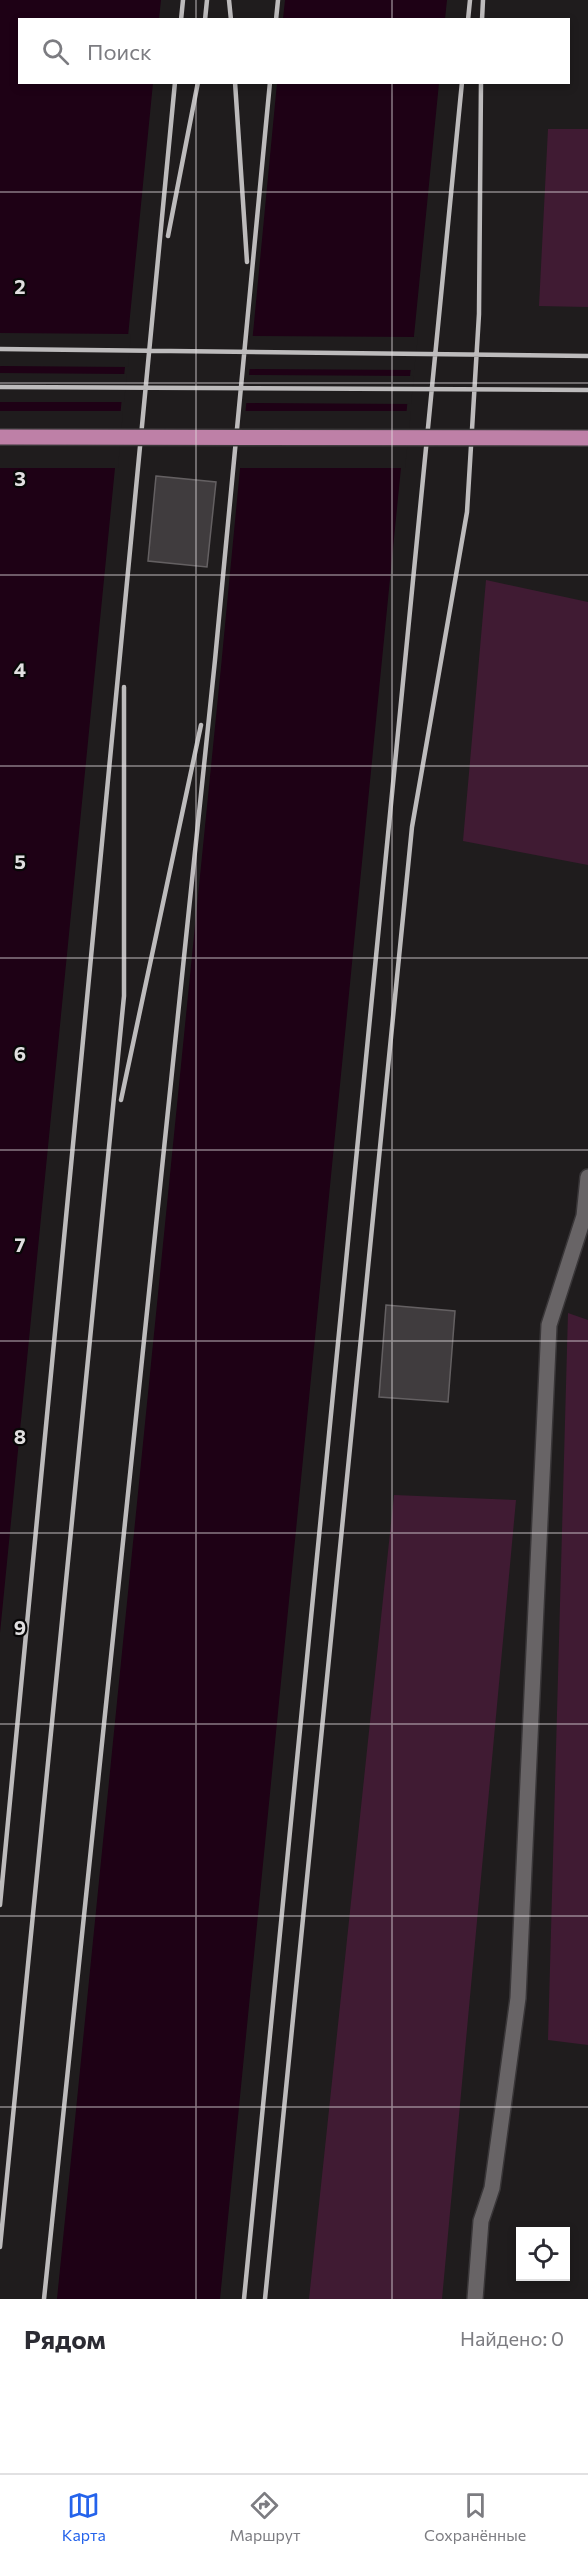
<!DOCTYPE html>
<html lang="ru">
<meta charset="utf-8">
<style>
body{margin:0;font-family:Commissioner,sans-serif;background:#f7f7f7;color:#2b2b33}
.controls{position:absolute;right:18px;bottom:18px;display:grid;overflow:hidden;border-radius:0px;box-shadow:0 3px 9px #0003}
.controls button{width:54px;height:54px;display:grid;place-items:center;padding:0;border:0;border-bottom:2px solid #e1e1e2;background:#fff;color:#2b2b33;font:30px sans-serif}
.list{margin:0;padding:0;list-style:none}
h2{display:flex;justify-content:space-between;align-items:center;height:78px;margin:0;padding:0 24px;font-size:26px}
h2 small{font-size:20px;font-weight:400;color:#7c7c81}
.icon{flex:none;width:33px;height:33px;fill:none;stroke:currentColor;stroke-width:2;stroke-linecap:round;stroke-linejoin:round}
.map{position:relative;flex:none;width:588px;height:2299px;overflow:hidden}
.search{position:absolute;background:#fff;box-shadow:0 3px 9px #0003;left:18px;right:18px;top:18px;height:66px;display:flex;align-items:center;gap:15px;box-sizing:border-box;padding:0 21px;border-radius:0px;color:#7c7c81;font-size:22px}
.sheet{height:174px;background:#fff}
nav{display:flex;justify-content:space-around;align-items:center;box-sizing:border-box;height:84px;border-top:2px solid #e1e1e2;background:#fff;font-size:16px;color:#7c7c81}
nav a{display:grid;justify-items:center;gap:3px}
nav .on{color:#2563eb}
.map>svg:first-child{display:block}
</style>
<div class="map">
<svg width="588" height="2299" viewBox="0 0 588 2299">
<rect width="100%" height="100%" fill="#1f1c1d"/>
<path fill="#401b33" d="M548,129H588V307L539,306Z
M486,580L588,602V865L463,841Z
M568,1313L588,1320V2045L548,2040Z
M394,1495L516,1500L442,2299H309Z"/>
<path fill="#1e0115" d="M0,0H161L159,19L20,20V82L153,83L0,1633Z
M285,0H447L445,19H283Z
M277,83H439L220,2299H57L221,667Z"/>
<path fill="#1f1c1d" d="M0,333L131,334L128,367L0,366Z
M250,336L418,337L414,370L247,369Z
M0,373L127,374L124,402H0Z
M246,375L414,376L411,404L244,403Z
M0,411H123L118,468H0Z
M243,411H411L405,468H237Z"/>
<path fill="#403c3e" stroke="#646062" stroke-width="1.5" d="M156,476L216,482L207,567L148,561Z
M386,1305L455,1311L448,1402L379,1397Z"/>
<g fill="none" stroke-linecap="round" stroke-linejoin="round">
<g stroke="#393638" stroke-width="18">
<path id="minor" d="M475,2299L481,2221L492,2188L518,1998L549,1325L584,1216L588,1177"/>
</g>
<use href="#minor" stroke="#686466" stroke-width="15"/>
<path stroke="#bdbbbc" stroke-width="4.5" d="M229,0L231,20
M181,20L183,0
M205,20L207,0
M276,20L278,0
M468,20L470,0
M482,20L483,0
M235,82L247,262
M168,236L198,82
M0,349L588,356
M0,387L588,390
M121,1100L201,725
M0,1905L175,82
M0,2247L124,996V687
M44,2299L215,660L270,82
M244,2299L462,82
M265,2299L412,827L467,512L479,314L481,82"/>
<g stroke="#393638" stroke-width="18" stroke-linecap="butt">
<path id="major-bridge" d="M0,437L588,438"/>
</g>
<use href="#major-bridge" stroke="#be80a7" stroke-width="15"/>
</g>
<path fill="none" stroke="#e1dfe0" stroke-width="1.5" stroke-opacity="0.55" d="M196,0V20M392,0V20M196,82V2299M392,82V2299M0,192H588M0,383H588M0,575H588M0,766H588M0,958H588M0,1150H588M0,1341H588M0,1533H588M0,1724H588M0,1916H588M0,2107H588"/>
<g font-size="20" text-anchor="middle" font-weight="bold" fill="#e1dfe0" stroke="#080707" stroke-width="4.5" stroke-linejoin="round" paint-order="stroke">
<text x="20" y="294">2</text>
<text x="20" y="486">3</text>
<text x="20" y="677">4</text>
<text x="20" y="869">5</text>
<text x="20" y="1061">6</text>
<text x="20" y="1252">7</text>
<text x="20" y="1444">8</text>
<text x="20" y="1635">9</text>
</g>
</svg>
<div class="controls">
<button><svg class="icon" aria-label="locate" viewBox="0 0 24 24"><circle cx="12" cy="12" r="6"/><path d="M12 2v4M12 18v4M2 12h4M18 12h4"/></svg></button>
</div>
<div class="search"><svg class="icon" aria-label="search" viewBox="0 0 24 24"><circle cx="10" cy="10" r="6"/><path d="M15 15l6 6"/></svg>Поиск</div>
</div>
<section class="sheet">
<h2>Рядом<small>Найдено: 0</small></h2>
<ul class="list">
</ul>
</section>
<nav>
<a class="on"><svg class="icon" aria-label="map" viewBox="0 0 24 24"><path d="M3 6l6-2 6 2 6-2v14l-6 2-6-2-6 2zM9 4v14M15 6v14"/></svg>Карта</a>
<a><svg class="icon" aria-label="directions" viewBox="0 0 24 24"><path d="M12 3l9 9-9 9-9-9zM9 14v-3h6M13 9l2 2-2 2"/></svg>Маршрут</a>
<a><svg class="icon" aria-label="saved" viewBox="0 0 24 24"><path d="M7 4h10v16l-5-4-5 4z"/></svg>Сохранённые</a>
</nav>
